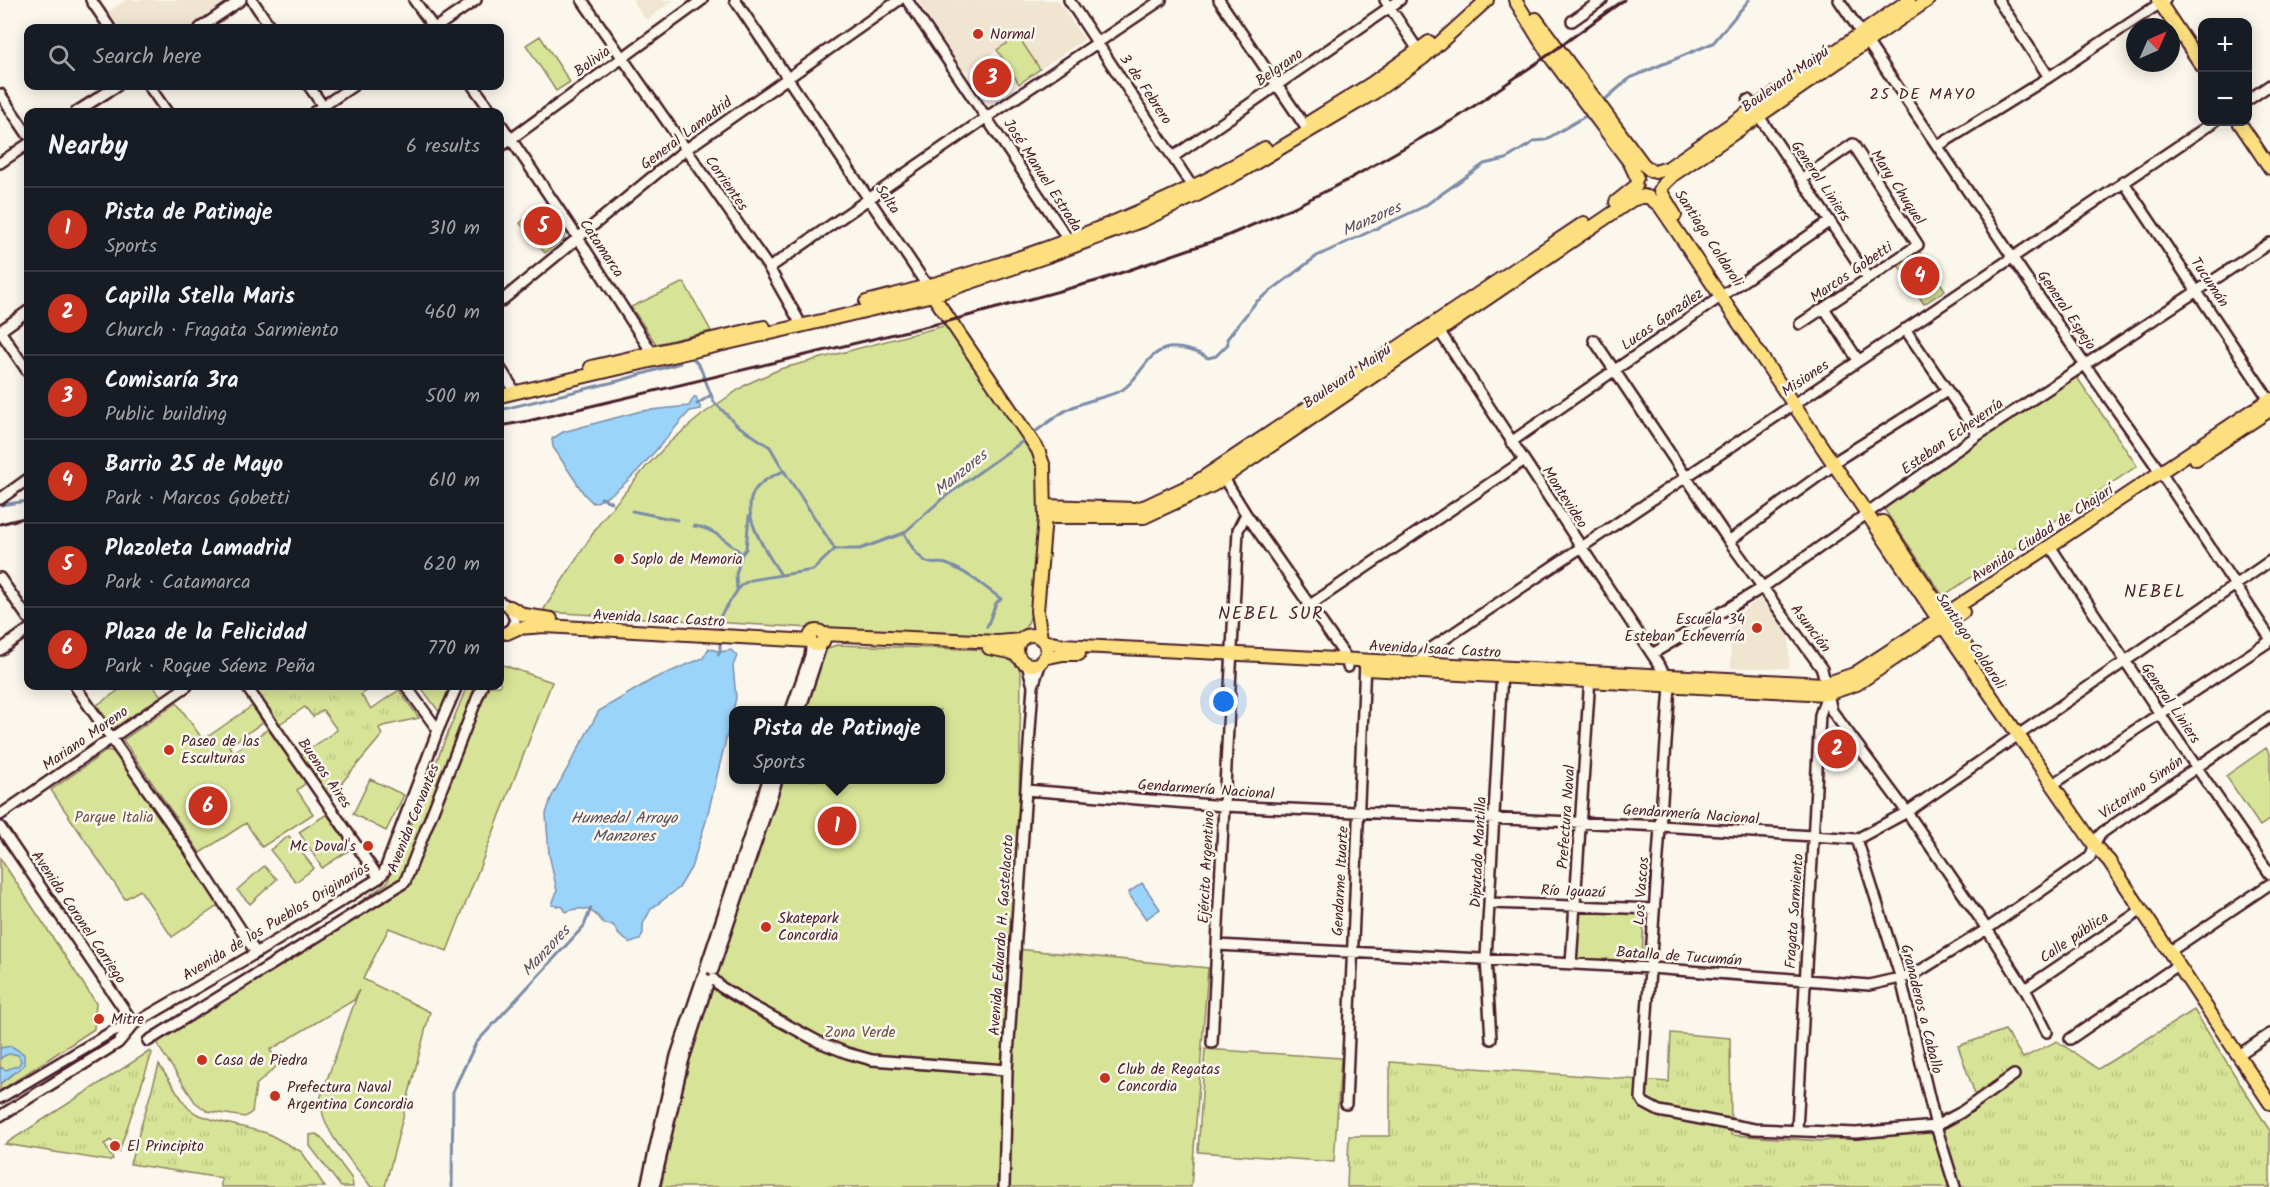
<!DOCTYPE html>
<meta charset="utf-8">
<style>
body{margin:0;font-family:Kalam,sans-serif;background:#20242c;color:#f1f3f6}
.controls{position:absolute;right:18px;top:18px;display:grid;overflow:hidden;border-radius:12px;box-shadow:0 3px 15px #0003}
.controls button{width:54px;height:54px;display:grid;place-items:center;padding:0;border:0;border-bottom:2px solid #363941;background:#171b24;color:#f1f3f6;font:30px sans-serif}
.compass{position:absolute;left:2126px;top:18px;width:54px;height:54px;border-radius:50%;background:#171b24;box-shadow:0 3px 15px #0003;rotate:45deg}
.you{position:absolute;left:1224px;top:702px;width:21px;height:21px;margin:-15px;border:4px solid #fff;border-radius:50%;background:#1a73e8;box-shadow:0 0 0 9px #1a73e833}
.badge{display:grid;place-items:center;width:39px;height:39px;border-radius:50%;background:#c8321e;color:#fff;font-size:20px;font-weight:700}
.pin{position:absolute;translate:-50% -50%;border:3px solid #fff;box-shadow:0 2px 6px #0006}
.popup{position:absolute;left:729px;top:706px;width:216px;height:78px;box-sizing:border-box;display:grid;place-content:center;border-radius:12px;background:#171b24;filter:drop-shadow(0 2px 4px #0005);font-size:20px;white-space:nowrap;color:#9ea1a6}
.popup b{font-size:22px;color:#f1f3f6}
.popup::after{content:'';position:absolute;left:50%;top:100%;margin-left:-12px;border:12px solid transparent;border-top-color:#171b24}
.list{margin:0;padding:0;list-style:none}
h2{display:flex;justify-content:space-between;align-items:center;height:78px;margin:0;padding:0 24px;font-size:26px}
h2 small{font-size:20px;font-weight:400;color:#9ea1a6}
.list li{display:grid;grid-template-columns:39px 1fr auto;gap:18px;align-items:center;box-sizing:border-box;height:84px;padding:0 24px;border-top:2px solid #363941}
.list b{display:block;font-size:22px;white-space:nowrap}
.list p{margin:0;font-size:20px;white-space:nowrap;color:#9ea1a6}
.list em{font-size:20px;font-style:normal;color:#9ea1a6}
.icon{flex:none;width:33px;height:33px;fill:none;stroke:currentColor;stroke-width:2;stroke-linecap:round;stroke-linejoin:round}
.map{position:relative;flex:none;width:2270px;height:1187px;overflow:hidden}
.search{position:absolute;background:#171b24;box-shadow:0 3px 15px #0003;left:24px;top:24px;width:480px;height:66px;display:flex;align-items:center;gap:15px;box-sizing:border-box;padding:0 21px;border-radius:12px;color:#9ea1a6;font-size:22px}
.panel{position:absolute;background:#171b24;box-shadow:0 3px 15px #0003;left:24px;top:108px;width:480px;height:582px;border-radius:12px}
.map>svg:first-child{display:block}
</style>
<div class="map">
<svg width="2270" height="1187" viewBox="0 0 2270 1187">
<defs>
<pattern id="grass-tufts" width="24" height="20" patternUnits="userSpaceOnUse" patternTransform="scale(1.5)"><rect width="24" height="20" fill="#d7e497"/><path d="M3 7l-1-3M5 7V3M7 7l1-3M15 17l-1-3M17 17v-4M19 17l1-3" fill="none" stroke="#bac382"/></pattern>
</defs>
<rect width="100%" height="100%" fill="#fbf7ec"/>
<filter id="ink" filterUnits="userSpaceOnUse"><feTurbulence type="fractalNoise" baseFrequency=".0167" numOctaves="2"/><feDisplacementMap in="SourceGraphic" scale="12" xChannelSelector="R" yChannelSelector="G"/><feConvolveMatrix kernelMatrix="1 2 1 2 8 2 1 2 1" color-interpolation-filters="sRGB"/></filter>
<g filter="url(#ink)">
<path fill="#f0e5d0" d="M126,0H233L191,28H120L108,12Z
M632,0H674L646,20Z
M917,0H1058L1084,40L1040,69L1018,37L964,72Z
M1761,598L1789,636V668H1731L1730,620Z"/>
<path fill="url(#grass-tufts)" stroke="#908261" stroke-width="1.5" d="M250,686H327L329,688L333,686H374L361,695L371,709L399,690L419,718L383,726L379,728L382,735L329,798L300,756L337,730L323,710L313,717L305,707L278,725Z
M2194,1010L2270,1131V1187H1347L1349,1136H1390V1062L1669,1082L1671,1033L1730,1038L1731,1135L1823,1141L1905,1130L1977,1100L1958,1046L2005,1030L2023,1058L2057,1041L2098,1069Z
M150,1051L152,1053L119,1152L111,1140L104,1144L113,1159L110,1161L5,1144Z
M159,1065L188,1108L197,1114L217,1121L267,1133L302,1152L325,1187H221V1178L130,1164Z"/>
<path fill="#d7e497" stroke="#908261" stroke-width="1.5" d="M540,36L570,82L556,91L526,45Z
M1018,36L1040,69L1019,84L997,50Z
M545,203L566,229L564,238L545,253L520,223Z
M1917,248L1945,290L1924,304L1896,262Z
M684,282L711,331L656,344L631,307Z
M947,325L1036,459C1047,498 1035,572 1031,614C1028,625 1025,630 1015,636L827,629L818,625L811,628L546,612L544,609L601,521L646,467L670,442L703,414L747,384L780,369Z
M2072,370L2137,466L1943,596L1878,500Z
M837,645L994,650L1017,661L1021,675L1017,949L1208,968L1191,1187H661L683,1082L700,1024L781,780H940V710H804L823,654L828,648Z
M500,664L552,682L447,951L389,928L363,979L430,1012L385,1187H371C352,1161 322,1133 320,1099L359,990L354,1000L270,1050L278,1062V1065L256,1085L252,1112L245,1117L207,1111L195,1102L160,1049L157,1040L387,883L467,686H500Z
M125,686H153L161,696L116,727L112,726L97,705Z
M420,686H451L440,713Z
M177,703L203,740L252,706L263,722L229,746L234,752L268,729L306,783L297,790L313,814L262,847L246,823L200,853L123,740Z
M2266,748L2270,754V819L2260,826L2226,776Z
M108,750L116,753L219,905L172,937L140,890L125,899L51,790Z
M370,779L404,795L386,831L353,814Z
M327,814L351,849L322,868L299,832Z
M289,836L314,868L296,882L270,850Z
M0,858L96,1003L94,1029L0,1091Z
M264,866L277,879L250,904L237,890Z
M1578,911L1644,914L1642,962L1577,959Z
M1205,1049L1341,1058L1334,1162L1198,1152Z
M316,1134L321,1137L352,1179L353,1187H341L310,1146V1135Z"/>
<path fill="#9bd4fb" stroke="#7b8ca8" stroke-width="1.5" d="M694,397H696L701,409L690,411C666,436 625,495 593,503L584,494L553,447L552,439L563,432L641,411L689,406Z
M709,648L720,652L731,650L737,656L733,666L736,698L706,821L696,853L691,868L679,888L651,909L643,924V933L640,940L630,943L619,935L613,925L604,924C594,909 583,905 566,912L563,907L552,905L557,891L549,854L546,814L551,798L599,711L653,679L703,658Z
M1142,883L1160,909L1146,919L1128,893Z
M11,1046L24,1054V1065L0,1084V1067L6,1070L19,1065L21,1061L18,1055C11,1053 5,1054 0,1059V1048Z"/>
<g fill="none" stroke-linecap="round" stroke-linejoin="round">
<path stroke="#7b8ca8" stroke-width="3" d="M1601,103L1630,78L1713,43L1749,0
M689,356L692,357L700,367L714,402L737,425L770,447L784,471C777,474 769,477 763,482C731,505 766,551 781,575
M697,404L711,395
M500,410L622,380L680,363
M1031,435C1045,425 1062,410 1078,405C1092,399 1108,397 1122,390C1139,380 1145,355 1165,349C1176,345 1199,352 1208,358L1216,356L1228,344L1227,339L1256,302L1317,256L1423,207L1484,164L1506,159L1535,141L1545,140L1589,114
M784,471L835,549
M601,498L611,502
M0,505L28,501
M632,511L677,520
M694,526C713,528 728,542 742,554L736,574L737,591
M904,533C910,544 916,556 927,562C933,565 940,562 946,564C966,571 984,586 1001,599L996,603L987,627
M742,554L746,549L749,516
M720,632L721,615L741,585L751,580L813,570L835,549H860L904,533L943,498L1026,439
M718,655L720,652V638
M452,1187L453,1091L476,1043L584,926L591,908"/>
<g stroke="#4a1f2b" stroke-width="14">
<path id="minor" d="M91,0L110,28
M252,0L271,28
M414,0L434,28
M582,0L769,268L798,319L799,327
M735,0L928,287
M907,0L1068,239L1070,245
M1069,0L1195,191
M1219,0L1309,132
M1385,0L1420,53
M1839,0L2085,365L2161,473L2270,638
M1998,0L2049,77
M1572,21L1602,0
M200,28L241,0
M435,28L476,0
M149,86L167,112
M309,86L327,112
M473,86L492,112
M0,94L28,135
M1748,100L1868,278
M2248,100L2270,85
M76,112L117,86
M314,112L353,86
M500,123L578,238L654,356
M1938,146L2049,77L2165,0
M500,147L702,0
M1173,157L1400,0
M0,163L28,144
M2123,181L2270,401
M769,268L987,117L1161,0
M500,302L685,150L899,0
M1824,308L1858,360
M1800,324L1918,245L1853,144L1802,179
M1436,326L1663,671L1670,686L1641,1098L1644,1103L1659,1111L1754,1129L1856,1133L1936,1126L1960,1113L2014,1075
M1905,329L1978,435
M0,331L28,372
M0,331L28,311
M1594,340L1729,541L1822,669L1832,711L1907,812L1987,929L2025,989L2047,1032
M500,368L511,385L512,393
M1511,442L1830,221
M1220,472L1246,514L1348,660V667
M0,499L28,479
M1729,541L1831,467L1839,459L1947,391
M2050,546L2160,714L2270,874
M0,578L28,618
M500,602L510,607L515,620L511,629L500,635
M1310,605L1523,461
M0,650L28,630
M1652,654L1762,588L1978,435L2270,243
M1417,663L1430,649L2214,122
M1027,664L1033,686
M75,686L188,848L256,953
M246,686L379,878
M406,686L438,730
M791,710L810,656L812,643
M800,710L822,643
M2058,781L2270,641
M1026,790L1224,806L1661,826L1857,839L1907,812L2270,561
M0,815L187,686
M0,827L134,1024
M1857,839L1901,979L1936,1126L1955,1187
M1490,903L1654,909
M1217,945L1651,968L1869,985L1913,975L1987,929L2090,857L2098,837L2103,832L2270,717
M2169,952L2270,884
M1571,964L1590,677
M705,969L768,780
M713,970L777,780
M713,979L721,987L752,1006L819,1042L847,1053L872,1060L1007,1070
M2025,989L2140,911
M1491,1039L1486,958L1502,671
M2070,1039L2178,965
M148,1041L405,882L482,686
M1212,1043L1238,530L1246,514
M2238,1055L2270,1034
M0,1098L113,1031L134,1024L256,953L379,878L384,872L438,730L457,686
M1346,1104L1365,663
M0,1116L118,1043L134,1024
M1797,1130L1820,715L1827,694
M646,1187L676,1056L703,976
M654,1187L683,1062L709,980
M1004,1187L1007,1070L1033,686L1041,662"/>
</g>
<g stroke="#4a1f2b" stroke-width="16">
<path id="major" d="M1515,0L1549,55L1630,163L1637,178
M2158,0L2202,66
M1536,19L1643,164L1651,171
M1311,121L1372,83L1429,42
M2239,122L2270,168
M1655,172L1668,168L1909,0
M1662,186L1673,175L1928,0
M1660,190L1675,215
M1648,197L1659,205L1666,215L1938,619L2095,846L2109,861L2270,1103
M1616,202L1636,186
M930,291L1038,450L1044,467L1045,517L1037,611L1041,639
M866,302C1004,268 1141,220 1265,148
M591,367L764,327
M500,396L933,295L1048,256L1141,221L1197,195L1240,172L1375,92L1423,58L1487,0
M2196,459L2270,410
M1045,506L1135,509L1146,506L1195,483L1584,223
M1045,517H1144L1213,485L1632,200L1644,196
M1883,522L1972,655
M510,607L524,615L551,619
M810 638a7 7 0 1 1 14 0a7 7 0 1 1-14 0Z
M507,633L518,628L545,626L811,641
M823,634L998,642L1021,640
M1017 650a15 15 0 1 1 30 0a15 15 0 1 1-30 0Z
M1043,641L1062,645L1825,684L1854,674L2050,546L2270,399
M989,648L1010,652L1019,657
M1044,658L1063,654H1079
M1366,669L1827,694L1857,684L1963,612"/>
</g>
<use href="#minor" stroke="#fbf7ec" stroke-width="9"/>
<use href="#major" stroke="#fce080" stroke-width="12"/>
<path stroke="#4a1f2b" stroke-width="3" d="M500,426L528,421L949,321L1100,280L1222,238L1292,208L1344,182L1458,117L1544,58L1624,0
M0,524L28,517"/>
</g>
</g>
<g fill="#c8321e" stroke="#fbf7ec" stroke-width="2">
<circle cx="978" cy="34" r="6"/>
<circle cx="619" cy="559" r="6"/>
<circle cx="1757" cy="628" r="6"/>
<circle cx="169" cy="750" r="6"/>
<circle cx="368" cy="846" r="6"/>
<circle cx="766" cy="927" r="6"/>
<circle cx="99" cy="1019" r="6"/>
<circle cx="202" cy="1060" r="6"/>
<circle cx="1105" cy="1078" r="6"/>
<circle cx="275" cy="1096" r="6"/>
<circle cx="115" cy="1146" r="6"/>
</g>
<g text-anchor="middle" stroke-width="5" stroke-linejoin="round" paint-order="stroke">
<g font-size="15" fill="#4a1f2b" stroke="#fbf7ec" text-anchor="start">
<text x="990" y="39">Normal</text>
<text x="631" y="564">Soplo de Memoria</text>
<text x="1745" y="624" text-anchor="end">Escuela 34<tspan x="1745" dy="17">Esteban Echeverría</tspan></text>
<text x="181" y="746">Paseo de las<tspan x="181" dy="17">Esculturas</tspan></text>
<text x="356" y="851" text-anchor="end">Mc Doval's</text>
<text x="778" y="923">Skatepark<tspan x="778" dy="17">Concordia</tspan></text>
<text x="111" y="1024">Mitre</text>
<text x="214" y="1065">Casa de Piedra</text>
<text x="1117" y="1074">Club de Regatas<tspan x="1117" dy="17">Concordia</tspan></text>
<text x="287" y="1092">Prefectura Naval<tspan x="287" dy="17">Argentina Concordia</tspan></text>
<text x="127" y="1151">El Principito</text>
</g>
<g font-size="15" fill="#4a1f2b" stroke="#fbf7ec">
<text transform="translate(592 61) rotate(-36)" y="5">Bolivia</text>
<text transform="translate(1279 67) rotate(-35)" y="5">Belgrano</text>
<text transform="translate(1785 79) rotate(-35)" y="5">Boulevard Maipú</text>
<text transform="translate(1146 89) rotate(56)" y="5">3 de Febrero</text>
<text transform="translate(686 133) rotate(-37)" y="5">General Lamadrid</text>
<text transform="translate(1043 175) rotate(57)" y="5">José Manuel Estrada</text>
<text transform="translate(1821 181) rotate(56)" y="5">General Liniers</text>
<text transform="translate(727 183) rotate(55)" y="5">Corrientes</text>
<text transform="translate(1898 187) rotate(57)" y="5">Mary Chuquel</text>
<text transform="translate(888 199) rotate(56)" y="5">Salta</text>
<text transform="translate(1709 238) rotate(57)" y="5">Santiago Coldaroli</text>
<text transform="translate(602 248) rotate(56)" y="5">Catamarca</text>
<text transform="translate(1851 272) rotate(-34)" y="5">Marcos Gobetti</text>
<text transform="translate(2210 282) rotate(56)" y="5">Tucumán</text>
<text transform="translate(2067 310) rotate(56)" y="5">General Espejo</text>
<text transform="translate(1662 319) rotate(-35)" y="5">Lucas González</text>
<text transform="translate(1347 376) rotate(-34)" y="5">Boulevard Maipú</text>
<text transform="translate(1805 378) rotate(-34)" y="5">Misiones</text>
<text transform="translate(1952 436) rotate(-35)" y="5">Esteban Echeverría</text>
<text transform="translate(1565 497) rotate(57)" y="5">Montevideo</text>
<text transform="translate(2042 533) rotate(-33)" y="5">Avenida Ciudad de Chajarí</text>
<text transform="translate(659 618) rotate(3)" y="5">Avenida Isaac Castro</text>
<text transform="translate(1811 628) rotate(53)" y="5">Asunción</text>
<text transform="translate(1971 641) rotate(56)" y="5">Santiago Coldaroli</text>
<text transform="translate(1435 649) rotate(3)" y="5">Avenida Isaac Castro</text>
<text transform="translate(2171 703) rotate(56)" y="5">General Liniers</text>
<text transform="translate(85 738) rotate(-35)" y="5">Mariano Moreno</text>
<text transform="translate(325 773) rotate(55)" y="5">Buenos Aires</text>
<text transform="translate(2141 787) rotate(-35)" y="5">Victorino Simón</text>
<text transform="translate(1206 789) rotate(4)" y="5">Gendarmería Nacional</text>
<text transform="translate(1691 814) rotate(4)" y="5">Gendarmería Nacional</text>
<text transform="translate(1566 817) rotate(-86)" y="5">Prefectura Naval</text>
<text transform="translate(413 818) rotate(-68)" y="5">Avenida Cervantes</text>
<text transform="translate(1478 852) rotate(-87)" y="5">Diputado Mantilla</text>
<text transform="translate(1206 867) rotate(-87)" y="5">Ejército Argentino</text>
<text transform="translate(1340 881) rotate(-87)" y="5">Gendarme Ituarte</text>
<text transform="translate(1573 891) rotate(2)" y="5">Río Iguazú</text>
<text transform="translate(1641 891) rotate(-86)" y="5">Los Vascos</text>
<text transform="translate(1794 911) rotate(-86)" y="5">Fragata Sarmiento</text>
<text transform="translate(79 917) rotate(56)" y="5">Avenida Coronel Carriego</text>
<text transform="translate(276 921) rotate(-31)" y="5">Avenida de los Pueblos Originarios</text>
<text transform="translate(1001 935) rotate(-86)" y="5">Avenida Eduardo H. Gastelacoto</text>
<text transform="translate(2074 937) rotate(-34)" y="5">Calle pública</text>
<text transform="translate(1679 956) rotate(4)" y="5">Batalla de Tucumán</text>
<text transform="translate(1922 1009) rotate(76)" y="5">Granaderos a Caballo</text>
</g>
<g font-size="15" fill="#6d5046" stroke="#fbf7ec">
<text x="114" y="822">Parque Italia</text>
<text x="860" y="1037">Zona Verde</text>
</g>
<g font-size="16" letter-spacing="1.5" fill="#4a1f2b" stroke="#fbf7ec">
<text x="1923" y="99">25 DE MAYO</text>
</g>
<g font-size="16" font-style="italic" fill="#5e4c5f" stroke="#fbf7ec">
<text transform="translate(1371 218) rotate(-24)" y="6">Manzores</text>
<text transform="translate(960 472) rotate(-39)" y="6">Manzores</text>
<text x="624" y="823">Humedal Arroyo<tspan x="624" dy="18">Manzores</tspan></text>
<text transform="translate(545 950) rotate(-47)" y="6">Manzores</text>
</g>
<g font-size="18" letter-spacing="1.5" fill="#4a1f2b" stroke="#fbf7ec">
<text x="2155" y="597">NEBEL</text>
<text x="1271" y="619">NEBEL SUR</text>
</g>
</g>
</svg>
<div class="controls">
<button>+</button>
<button>−</button>
</div>
<svg class="compass" viewBox="-18 -18 36 36"><path d="M0-13l5 13h-10z" fill="#e53935"/><path d="M0 13l5-13h-10z" fill="#9ea1a6"/></svg>
<div class="you"></div>
<div class="pin badge" style="left:837px;top:826px">1</div>
<div class="popup"><b>Pista de Patinaje</b>Sports</div>
<div class="pin badge" style="left:1837px;top:749px">2</div>
<div class="pin badge" style="left:992px;top:78px">3</div>
<div class="pin badge" style="left:1920px;top:276px">4</div>
<div class="pin badge" style="left:543px;top:226px">5</div>
<div class="pin badge" style="left:208px;top:806px">6</div>
<div class="search"><svg class="icon" aria-label="search" viewBox="0 0 24 24"><circle cx="10" cy="10" r="6"/><path d="M15 15l6 6"/></svg>Search here</div>
<section class="panel">
<h2>Nearby<small>6 results</small></h2>
<ul class="list">
<li><span class="badge">1</span><div><b>Pista de Patinaje</b><p>Sports</p></div><em>310 m</em></li>
<li><span class="badge">2</span><div><b>Capilla Stella Maris</b><p>Church · Fragata Sarmiento</p></div><em>460 m</em></li>
<li><span class="badge">3</span><div><b>Comisaría 3ra</b><p>Public building</p></div><em>500 m</em></li>
<li><span class="badge">4</span><div><b>Barrio 25 de Mayo</b><p>Park · Marcos Gobetti</p></div><em>610 m</em></li>
<li><span class="badge">5</span><div><b>Plazoleta Lamadrid</b><p>Park · Catamarca</p></div><em>620 m</em></li>
<li><span class="badge">6</span><div><b>Plaza de la Felicidad</b><p>Park · Roque Sáenz Peña</p></div><em>770 m</em></li>
</ul>
</section>
</div>
